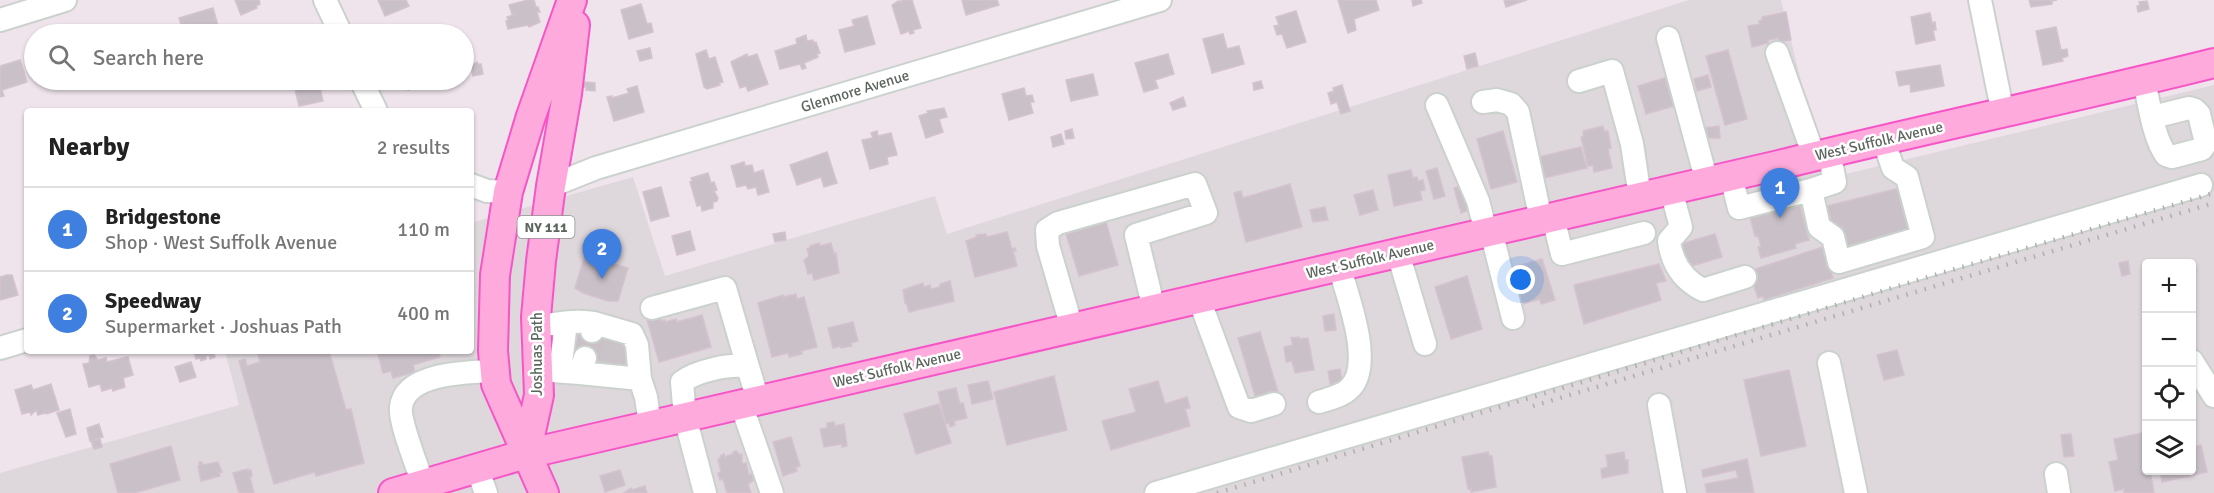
<!DOCTYPE html>
<meta charset="utf-8">
<style>
body{margin:0;font-family:Signika,sans-serif;background:#f2f2f2;color:#222}
.controls{position:absolute;right:18px;bottom:18px;display:grid;overflow:hidden;border-radius:6px;box-shadow:0 2px 4px #0004}
.controls button{width:54px;height:54px;display:grid;place-items:center;padding:0;border:0;border-bottom:2px solid #e0e0e0;background:#fff;color:#222;font:30px sans-serif}
.you{position:absolute;left:1521px;top:280px;width:21px;height:21px;margin:-15px;border:4px solid #fff;border-radius:50%;background:#1a73e8;box-shadow:0 0 0 9px #1a73e833}
.badge{display:grid;place-items:center;width:39px;height:39px;border-radius:50%;background:#ea580c;color:#fff;font-size:20px;font-weight:700}
.pin{position:absolute;translate:-50% -50px;filter:drop-shadow(0 2px 3px #0008)}
.pin::after{content:'';position:absolute;top:32px;width:21px;height:18px;background:inherit;clip-path:polygon(0 0,100% 0,50% 100%)}
.list{margin:0;padding:0;list-style:none}
h2{display:flex;justify-content:space-between;align-items:center;height:78px;margin:0;padding:0 24px;font-size:26px}
h2 small{font-size:20px;font-weight:400;color:#767676}
.list li{display:grid;grid-template-columns:39px 1fr auto;gap:18px;align-items:center;box-sizing:border-box;height:84px;padding:0 24px;border-top:2px solid #e0e0e0}
.list b{display:block;font-size:22px;white-space:nowrap}
.list p{margin:0;font-size:20px;white-space:nowrap;color:#767676}
.list em{font-size:20px;font-style:normal;color:#767676}
.icon{flex:none;width:33px;height:33px;fill:none;stroke:currentColor;stroke-width:2;stroke-linecap:round;stroke-linejoin:round}
.map{position:relative;flex:none;width:2214px;height:493px;overflow:hidden}
.search{position:absolute;background:#fff;box-shadow:0 2px 4px #0004;left:24px;top:24px;width:450px;height:66px;display:flex;align-items:center;gap:15px;box-sizing:border-box;padding:0 21px;border-radius:33px;color:#767676;font-size:22px}
.panel{position:absolute;background:#fff;box-shadow:0 2px 4px #0004;left:24px;top:108px;width:450px;height:246px;border-radius:6px}
.map>svg:first-child{display:block}
</style>
<div class="map">
<svg width="2214" height="493" viewBox="0 0 2214 493">
<rect width="100%" height="100%" fill="#efe4ec"/>
<path fill="#ded7dc" fill-rule="evenodd" d="M1689,0H1781L1825,179L2214,85V493H0V473L239,405L225,351H471V223L633,177L665,276L935,196L947,234ZM2146,264H2192V470H2146Z"/>
<path fill="#cac1c8" stroke="#d5c2d0" stroke-width="1.5" d="M235,0H259L260,4L256,6L257,8L241,15Z
M378,0H406L409,6L385,16Z
M528,0H534L536,7H538L540,12H537L540,22L529,27L528,25L508,29L506,21L508,20L507,17L516,14H512L509,5Z
M901,0H912L921,28L913,30L914,33L910,34L909,31L901,34L892,5L898,1L902,2Z
M962,0H997L999,5L966,15Z
M1338,0H1376L1379,10L1354,19L1356,30L1348,33Z
M1412,0H1421L1422,3L1413,6Z
M1504,0H1527L1506,7Z
M2029,0H2057L2052,1V4L2031,7Z
M2147,1L2149,9L2138,12L2137,6L2140,5L2139,2Z
M641,4L647,24L651,23L653,32L629,39L621,10Z
M213,8L219,29L200,34H184L179,18Z
M1296,11L1306,42L1287,48L1282,34L1277,35L1274,26L1279,25L1276,17Z
M1786,12L1791,40L1778,42V38L1768,40V43L1752,47L1748,26L1760,24L1759,21L1762,20V17Z
M1930,13L1932,23L1935,22L1936,30H1933L1935,40L1916,44L1911,17Z
M867,16L875,44L845,52L839,30L854,26L852,20Z
M2056,27L2061,50L2067,49L2068,56L2062,58L2063,61L2043,65L2036,31Z
M150,29L151,34H129Z
M1223,34L1227,49L1239,46L1244,64L1212,73L1203,39Z
M806,35L807,41L813,40L814,43L816,42L820,53L817,54L818,57L804,63L806,68L802,69L800,64L780,69L775,51L797,44L796,39Z
M650,48L652,58L640,61L637,51Z
M706,50L709,59L715,57L723,82L719,83L720,85L707,89L704,87L696,54Z
M1728,50L1747,119L1725,125L1706,56Z
M1475,53L1478,66L1467,69L1464,56Z
M747,54L748,57L757,54L768,84L748,91L746,86L740,88L731,62Z
M1168,54L1174,74L1155,80L1158,88L1144,92L1135,63Z
M20,60L27,82L2,90L4,96L0,97V66Z
M477,62L478,64H481L483,74L473,76L471,66Z
M1940,65L1944,86L1911,92L1910,84L1899,86L1896,72Z
M1093,74L1098,95L1071,101L1066,80Z
M1708,75L1711,87L1697,91L1694,79Z
M1665,78L1674,106L1646,114L1638,86Z
M294,80L295,84L291,85L292,87L283,89L281,82Z
M301,80H320L321,83L319,84L323,101L299,106L295,89L298,88L297,84L302,83Z
M405,80H430L431,83L408,90Z
M1261,81L1263,88L1254,90L1253,83Z
M584,82L595,83V91L586,90V87H583Z
M1342,85L1350,111L1341,114L1337,102L1331,104L1328,93L1334,91L1333,88Z
M637,86L644,112L614,121L607,97L612,96V98L629,93L627,89Z
M1024,88L1026,96L1032,95L1034,102H1030L1033,113L1009,120L1002,94Z
M1183,97L1186,106L1173,110L1170,103Z
M944,108L947,117L939,119L943,132L926,138L919,116L928,113L927,111Z
M1603,126L1604,131H1608L1611,148L1608,149L1612,168L1594,172L1593,165L1588,166L1581,137L1584,136L1583,131Z
M1719,126L1720,138H1706L1704,128Z
M1072,129L1074,138L1066,139L1065,131Z
M877,131L878,136L891,133L897,155L887,157L888,164L870,169L862,140L873,138L871,133Z
M1503,131L1517,182L1491,189L1477,139Z
M1061,134L1064,144L1053,147L1051,137Z
M1581,147L1587,168L1535,180L1530,159Z
M827,152L837,183L824,187L821,177L797,185L790,165Z
M744,162L745,166L752,165L754,173L763,170L769,192L758,195L756,187L748,189L746,185L737,187L731,166Z
M1437,168L1445,196L1434,199L1426,171Z
M1411,170L1413,178L1417,177L1418,181L1423,180L1425,190L1420,191L1422,200L1394,206L1388,175Z
M708,173L711,183L714,182L717,190L714,191L718,198L717,201L713,202V208L702,211L701,205L697,206L690,182L692,181L691,178Z
M1290,184L1302,227L1246,242L1234,193L1241,191L1243,198Z
M1465,185L1472,209L1461,213L1454,188Z
M661,187L669,216L651,221L643,192Z
M1900,188L1911,233L1848,249L1842,226L1833,229L1827,206Z
M1373,190L1378,210L1360,215L1354,195Z
M1799,202L1809,240L1795,244L1796,248L1761,258L1758,247H1761L1758,235L1755,236L1750,217Z
M1325,207L1328,220L1313,222L1310,210Z
M1106,222L1118,265L1079,276L1066,234Z
M690,231L695,250L677,255L672,236Z
M785,232L786,240L775,242L773,234Z
M1007,232L1012,249L1015,248L1016,251H1013L1017,266L975,277L966,241L977,237L976,235L986,234L987,237Z
M1715,234L1722,257L1681,269L1674,246Z
M819,243L820,246L831,243L834,254L836,253L839,273L814,280L812,273L808,274L804,260L809,256L807,249L810,248V246Z
M1823,247L1833,278L1764,300L1763,296L1758,298L1749,271Z
M585,255L628,268L618,301H608L583,293L575,288Z
M1542,259L1555,300L1541,304L1540,299L1523,304L1511,268Z
M2128,261L2130,274L2122,276L2119,263Z
M1659,264L1666,281L1656,283L1661,300L1584,324L1574,285Z
M7,275H12L18,295L0,300V277Z
M1467,276L1482,329L1451,339L1435,287Z
M950,281L954,301L909,312L906,302L905,303L903,290L923,283L924,287L930,285L931,289L940,287V284Z
M796,294L797,299L804,297L817,347L801,351L802,354L789,357L788,353L772,357L758,303L783,295V297Z
M1334,314L1336,330L1325,331L1323,316Z
M702,315L711,347L659,362L647,319L660,316L661,321L665,320L666,322L676,319L677,322Z
M853,322L858,341L851,343L852,346L841,348L840,346L833,348L828,328Z
M579,327L632,342L624,369L572,354Z
M1260,332L1278,392L1256,399L1238,338Z
M1299,337V339L1308,338L1314,370L1295,373L1292,361L1286,362L1284,347L1293,345L1291,338Z
M1897,350L1904,375L1884,380L1877,355Z
M194,351H218V352L214,353L215,357L210,359L209,355L206,356V359L201,361L200,358L196,359Z
M257,351H329L346,410L351,409L364,463L316,476L315,472L274,484L239,361L245,359L247,366L260,362Z
M387,351H438L440,357L413,365L415,372L393,378L391,371L383,373L378,354Z
M94,355L98,360L106,358L107,362L128,357L133,375L123,378L125,387L113,391L112,388L102,391L100,384L89,387L83,364L89,363L90,356Z
M191,362L196,377L180,382L175,367Z
M1340,369L1342,381L1331,389L1328,371Z
M1789,370L1806,446L1761,456L1744,380Z
M1054,376L1067,430L1007,445L994,392Z
M988,381L993,399L972,404L968,385Z
M1158,381L1165,404L1187,397L1190,408L1185,409L1190,426L1111,450L1102,421L1136,412L1129,389Z
M51,384L59,410L46,414L45,413L38,415L36,410L31,415L30,412L22,414L15,390L31,385L33,390Z
M956,388L960,404L963,403L967,418L954,421L955,425L950,427L949,423L946,424L938,392Z
M939,404L951,443L916,454L904,414Z
M70,409L76,434L66,437L57,413Z
M834,422L835,426L844,424L847,446L842,447V444L824,447L820,429L827,428V423Z
M99,424L103,437L90,441L87,428Z
M2142,433L2146,456V470H2150L2154,493H2124V489L2115,491L2109,462L2118,460L2114,439Z
M2071,434L2074,456L2064,457L2061,435Z
M791,437L800,466L796,467L797,471L783,476L773,442Z
M100,439L102,447L94,449L91,441Z
M2201,445L2207,472L2162,482L2160,470H2192V447Z
M171,446L180,480L134,493H118L110,464Z
M736,451L740,455L742,454V464L746,463L749,475L752,474L754,480L748,484L751,493H727L723,479L720,480L718,473L721,472L718,459L721,458L720,456L724,454L725,457L733,454V452Z
M1488,452L1489,456H1492L1496,487L1471,492V488L1468,489L1462,457Z
M1624,452L1625,460H1628V473L1602,478L1601,469L1608,467L1606,455Z
M1747,459L1754,493H1707L1705,484L1738,478L1736,470L1703,477L1702,470Z
M199,462H202L203,465L218,462L222,472L219,473L220,476L201,481L198,466L200,465Z
M248,469V471L251,470L252,476L250,477L254,493H239L233,473Z
M620,470L625,485L605,492L600,476Z
M645,486L647,493H624L631,488L632,490Z"/>
<g fill="none" stroke-linecap="round" stroke-linejoin="round">
<path stroke="#cac4c8" stroke-width="22" stroke-dasharray="22 11" stroke-linecap="butt" d="M610,365L617,338"/>
<g stroke="#cbd2cd" stroke-width="26">
<path id="minor" d="M325,0L341,34
M1980,0L2003,114
M0,20L65,0
M1668,38L1707,182
M1777,53L1814,156
M361,80L376,111
M1579,81L1612,71L1632,144L1640,197
M2144,81C2149,102 2153,137 2166,155L2172,157L2202,149L2206,143L2199,114L2195,110L2189,108L2153,117
M1483,102L1497,100L1511,104L1518,112L1541,220
M1437,105L1478,201L1486,232
M1829,152L1835,182L1811,190L1819,227L1833,237L1839,262L1923,237L1907,177L1893,168L1883,139
M1731,176L1739,208L1811,190
M471,185L487,191L508,192
M551,186L596,168L1160,0
M1671,190L1681,227L1669,241C1672,264 1683,280 1703,290L1745,277
M1553,217L1562,254L1644,233
M1491,231L1513,318
M1398,253L1425,344
M1199,299L1239,407L1251,411L1274,404
M652,308L725,288L748,367
M594,323L632,334L637,345L640,379
M537,325C556,325 575,319 594,323L592,331
M1072,328L1048,246L1047,230L1058,223L1195,184L1206,213L1136,235L1154,309
M0,348L27,340
M2192,361L2214,396
M1829,363L1856,493
M538,370L580,373L585,358
M560,371L566,323
M580,373L640,379L646,397L650,425
M1319,402C1328,399 1342,396 1349,389C1375,366 1347,295 1339,266
M741,404L772,493
M1659,405L1675,493
M477,468L486,493
M2056,474L2059,493
M423,484C418,468 399,422 401,407C405,372 469,372 495,371
M705,493L685,417L682,382C696,371 731,363 748,367L758,400
M1156,493L2201,185"/>
</g>
<g stroke="#f755c7" stroke-width="32">
<path id="major" d="M526,454L539,395L536,317L541,261L551,186L567,94L575,25
M393,493L526,454L1779,165C1924,129 2070,99 2214,63
M544,493L496,384L493,351L495,275L508,192L531,116L572,0"/>
</g>
<use href="#minor" stroke="#fff" stroke-width="22"/>
<use href="#major" stroke="#ffaadc" stroke-width="28"/>
<path stroke="#adafad" stroke-width="4.5" stroke-dasharray="1.5 8" stroke-linecap="butt" d="M1533,406L2214,203
M1217,493L1938,274L2214,193"/>
</g>
<g text-anchor="middle" stroke-width="5" stroke-linejoin="round" paint-order="stroke">
<rect fill="#fff" stroke="#8d948e" stroke-width="1.5" x="517.5" y="216" width="57" height="22" rx="4.5"/>
<g font-size="14" font-weight="bold" fill="#5c665e">
<text x="546" y="232">NY 111</text>
</g>
<g font-size="15" fill="#5c665e" stroke="#fff">
<text transform="translate(855 91) rotate(-17)" y="5">Glenmore Avenue</text>
<text transform="translate(1879 141) rotate(-13)" y="5">West Suffolk Avenue</text>
<text transform="translate(1370 259) rotate(-13)" y="5">West Suffolk Avenue</text>
<text transform="translate(537 354) rotate(-90)" y="5">Joshuas Path</text>
<text transform="translate(897 368) rotate(-13)" y="5">West Suffolk Avenue</text>
</g>
</g>
</svg>
<div class="controls">
<button>+</button>
<button>−</button>
<button><svg class="icon" aria-label="locate" viewBox="0 0 24 24"><circle cx="12" cy="12" r="6"/><path d="M12 2v4M12 18v4M2 12h4M18 12h4"/></svg></button>
<button><svg class="icon" aria-label="layers" viewBox="0 0 24 24"><path d="M12 4l9 5-9 5-9-5zM3 14l9 5 9-5"/></svg></button>
</div>
<div class="you"></div>
<div class="pin badge" style="left:1780px;top:218px;background:#3f7fe0">1</div>
<div class="pin badge" style="left:602px;top:279px;background:#3f7fe0">2</div>
<div class="search"><svg class="icon" aria-label="search" viewBox="0 0 24 24"><circle cx="10" cy="10" r="6"/><path d="M15 15l6 6"/></svg>Search here</div>
<section class="panel">
<h2>Nearby<small>2 results</small></h2>
<ul class="list">
<li><span class="badge" style="background:#3f7fe0">1</span><div><b>Bridgestone</b><p>Shop · West Suffolk Avenue</p></div><em>110 m</em></li>
<li><span class="badge" style="background:#3f7fe0">2</span><div><b>Speedway</b><p>Supermarket · Joshuas Path</p></div><em>400 m</em></li>
</ul>
</section>
</div>
